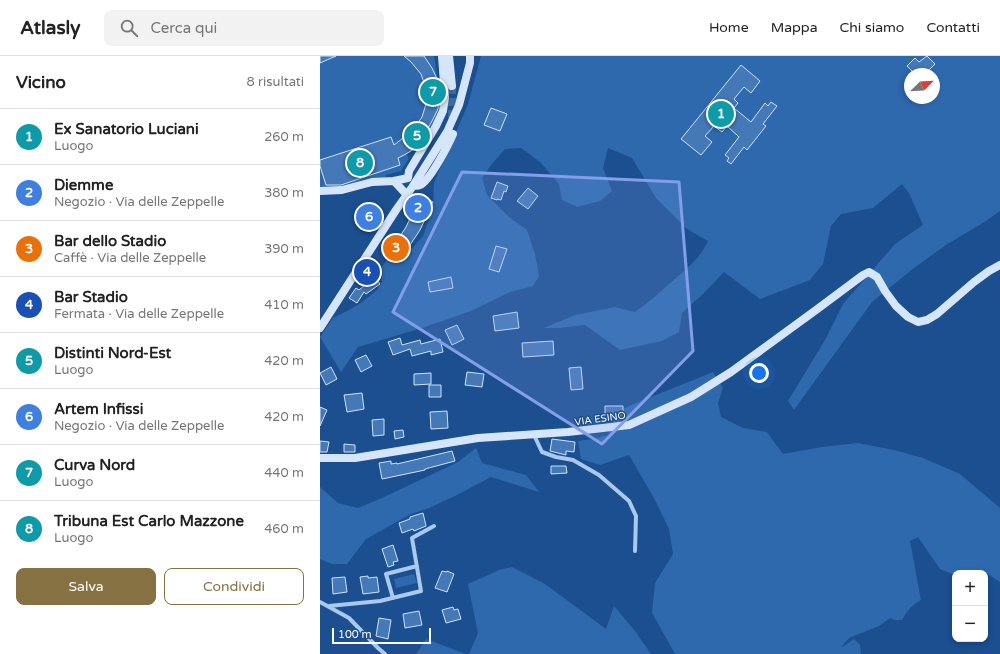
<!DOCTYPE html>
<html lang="it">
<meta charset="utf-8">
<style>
body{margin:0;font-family:"Varela Round",sans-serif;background:#f2f2f2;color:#222}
.controls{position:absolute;right:12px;bottom:12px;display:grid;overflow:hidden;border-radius:8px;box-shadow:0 2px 6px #0003}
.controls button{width:36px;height:36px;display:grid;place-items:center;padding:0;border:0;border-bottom:1px solid #e0e0e0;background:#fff;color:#222;font:20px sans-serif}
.compass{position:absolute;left:584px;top:12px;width:36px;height:36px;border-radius:50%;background:#fff;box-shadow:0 2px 6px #0003;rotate:66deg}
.scale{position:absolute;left:12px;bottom:10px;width:99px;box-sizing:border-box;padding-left:4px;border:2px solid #fff;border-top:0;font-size:11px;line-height:14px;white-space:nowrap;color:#fff;-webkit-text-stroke:3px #1b4f8f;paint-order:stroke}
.you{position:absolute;left:439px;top:317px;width:14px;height:14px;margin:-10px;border:3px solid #fff;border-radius:50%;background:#1a73e8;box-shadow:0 0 0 6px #1a73e833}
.badge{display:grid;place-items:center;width:26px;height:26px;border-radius:50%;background:#857141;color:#fff;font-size:13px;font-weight:700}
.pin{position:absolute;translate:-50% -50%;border:2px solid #fff;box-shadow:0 1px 4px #0006}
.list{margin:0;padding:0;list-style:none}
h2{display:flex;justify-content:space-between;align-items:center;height:52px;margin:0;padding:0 16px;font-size:17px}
h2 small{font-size:13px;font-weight:400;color:#767676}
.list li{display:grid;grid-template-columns:26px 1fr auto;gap:12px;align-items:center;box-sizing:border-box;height:56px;padding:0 16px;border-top:1px solid #e0e0e0}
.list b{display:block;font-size:15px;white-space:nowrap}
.list p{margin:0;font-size:13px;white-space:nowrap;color:#767676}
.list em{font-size:13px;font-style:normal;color:#767676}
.actions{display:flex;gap:8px;padding:12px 16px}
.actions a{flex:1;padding:9px 0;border:1px solid #857141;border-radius:8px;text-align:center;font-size:14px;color:#857141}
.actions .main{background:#857141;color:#fff}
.icon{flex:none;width:22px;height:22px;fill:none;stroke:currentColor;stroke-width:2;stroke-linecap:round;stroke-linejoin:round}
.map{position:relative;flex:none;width:680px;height:598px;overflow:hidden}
header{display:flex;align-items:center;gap:24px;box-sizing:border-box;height:56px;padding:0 20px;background:#fff;border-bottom:1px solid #e0e0e0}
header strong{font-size:19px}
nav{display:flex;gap:22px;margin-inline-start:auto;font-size:14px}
.search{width:280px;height:36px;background:#f2f2f2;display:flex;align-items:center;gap:10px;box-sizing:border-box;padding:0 14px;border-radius:8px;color:#767676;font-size:15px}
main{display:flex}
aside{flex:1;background:#fff}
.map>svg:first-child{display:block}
</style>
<header>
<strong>Atlasly</strong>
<div class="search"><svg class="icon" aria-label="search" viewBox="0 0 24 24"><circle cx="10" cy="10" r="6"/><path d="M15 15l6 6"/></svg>Cerca qui</div>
<nav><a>Home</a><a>Mappa</a><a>Chi siamo</a><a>Contatti</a></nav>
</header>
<main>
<aside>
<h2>Vicino<small>8 risultati</small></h2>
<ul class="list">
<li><span class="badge" style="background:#0f9aa8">1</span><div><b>Ex Sanatorio Luciani</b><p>Luogo</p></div><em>260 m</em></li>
<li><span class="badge" style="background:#3f7fe0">2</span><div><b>Diemme</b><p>Negozio · Via delle Zeppelle</p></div><em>380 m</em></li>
<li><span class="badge" style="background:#e8710a">3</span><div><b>Bar dello Stadio</b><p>Caffè · Via delle Zeppelle</p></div><em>390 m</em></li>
<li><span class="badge" style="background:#1a4fb4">4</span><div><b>Bar Stadio</b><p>Fermata · Via delle Zeppelle</p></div><em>410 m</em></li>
<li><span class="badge" style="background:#0f9aa8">5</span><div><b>Distinti Nord-Est</b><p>Luogo</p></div><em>420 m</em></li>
<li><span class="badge" style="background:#3f7fe0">6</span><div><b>Artem Infissi</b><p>Negozio · Via delle Zeppelle</p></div><em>420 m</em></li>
<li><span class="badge" style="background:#0f9aa8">7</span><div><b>Curva Nord</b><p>Luogo</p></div><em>440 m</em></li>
<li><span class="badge" style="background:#0f9aa8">8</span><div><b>Tribuna Est Carlo Mazzone</b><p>Luogo</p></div><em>460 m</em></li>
</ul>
<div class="actions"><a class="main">Salva</a><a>Condividi</a></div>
</aside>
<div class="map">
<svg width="680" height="598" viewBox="0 0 680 598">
<rect width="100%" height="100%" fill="#1b4f8f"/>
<path fill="#2e69ad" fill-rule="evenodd" d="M0,0H114L120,39L119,54L115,68L105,84L97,91L86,98L89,102L81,115L66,119L63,129L0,137Z
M161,0H680V155L666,165L626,189L594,212L552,246L474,354L468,345L505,284L523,248L575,188L603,169L589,137L582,128L553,152L521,158L511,170L503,208L490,224L440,243L404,216L383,238L362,257L359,276L342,285L300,294L265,269L239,272H224L255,259L295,251L315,256C328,247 338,238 349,228C364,215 380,203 388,185L367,173L336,142L312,102L288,92L283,112L292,135L280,145L257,151L242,144L239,128L220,106L201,92L185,93L171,109L162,122L167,139L189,161L207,174L215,198L219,220L213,230L190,236L151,255L102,272L38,291L21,316L0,281L13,262L27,255L41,247L57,234L62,226L61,212L70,200L83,203L103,180L113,152L114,127L148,48ZM590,18H614V42H590Z
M393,316L403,332L398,347L401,361L423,372L447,376L463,398L502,391L538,387L574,394L603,402L640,418L680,452V526L663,515L657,517H635V519L620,513L598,481L590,485L601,544C592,549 587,555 582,564H575L570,562L559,570L529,582L521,591L524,590L534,583L540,589L541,598H355L332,557L335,527L353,498L349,473L334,442L309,399L280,409L261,403L258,385L272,383L288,379L296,360L301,354L316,347Z
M156,392L162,407L206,419L219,436L171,421L135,440L109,452L91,458L46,483L27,508H12L0,503V431L18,447L38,452L62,442L138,406Z
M192,511L225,528L286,573L294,550L315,575L331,598H149L158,577L148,528L179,514Z
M94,518L97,527L76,532L74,523Z
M106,583L146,598H96Z"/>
<path fill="#4478b7" stroke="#cfe3fa" d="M0,0H16L0,7Z
M84,0H104L112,12L118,25L119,41L118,53L111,67L97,91L86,98L78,102L80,109L21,129H6L0,110V104L71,81L74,89L92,75L102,61L106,48V32L101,18L91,6Z
M607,0L615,8L605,18H595L587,10L595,2L599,6Z
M421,9L440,25L431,37L424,31L414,43L418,47L414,52L431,66L445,47L448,50L451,46L457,50L443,68L446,70L427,94L424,91L411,108L407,105L409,102L405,99L419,81L407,70L402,76L394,70L385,80L392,86L381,99L361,83Z
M171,52L187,58L180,75L164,69Z
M177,126L188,130L186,136L184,135L181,144L177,143V144L171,142Z
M208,132L218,140L208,153L197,145Z
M101,140L113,146L100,174L82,201L71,194L86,171Z
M176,190L187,193L179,216L169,213Z
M55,221L60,228L46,238L44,236L37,247L29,242L36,232L39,234Z
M131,221L133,232L110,236L108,226Z
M197,256L199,272L175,275L173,260Z
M137,269L144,283L132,289L125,274Z
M80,282L82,289L100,284L101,288L120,283L123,296L111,299V295L92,300L90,293L73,299L68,286Z
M233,285L234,299L203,301L202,287Z
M46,299L52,310L41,316L35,304Z
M11,311L17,323L6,329L0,317Z
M261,311L263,333L251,334L249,312Z
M147,316L164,318L162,331L145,329Z
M111,317V328L94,329V318Z
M109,329H121V341H109Z
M42,337L44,353L27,356L24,339Z
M285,350H303V356L297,363H290L285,359Z
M0,351L7,354L0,370Z
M127,355L128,372L111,373L110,356Z
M64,363V379L53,380L52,364Z
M83,374L84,381L75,383L74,375Z
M232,383L255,386L254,396L246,395V399L230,395Z
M0,385L9,386L7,396H0Z
M24,388L35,389V396H24Z
M132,395L135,405L105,413V414L62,423L59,407L71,405V408L77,407V408Z
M231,410H246L247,417L231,418Z
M103,457L106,470L94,475L93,473L82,477L79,467L90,463V461Z
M73,489L78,505L73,506L74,509L68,511L62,493Z
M122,515L127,516V515L134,518L127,536L115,532Z
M48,520V522L57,521L59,536L43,538L40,521Z
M25,521L27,536L13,538L12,522Z
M133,551L134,554L138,553L141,563L126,567L122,554Z
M99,555L102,569L85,572L83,558Z
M59,562L71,564L68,583L56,580Z"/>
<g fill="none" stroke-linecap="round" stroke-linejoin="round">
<path stroke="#3d69a0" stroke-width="8" stroke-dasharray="8 4" stroke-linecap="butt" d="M132,30V63"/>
<path stroke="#a9c9ee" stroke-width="4" d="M214,379L222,396L236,401L253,404L279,419L309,445L316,460L315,495
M73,542L66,518L97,510
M0,546L29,562L58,592L65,598
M9,550L60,545L101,535L92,482L114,470"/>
<path stroke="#d6e6fa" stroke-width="8" d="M129,0L132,30
M74,125L87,139
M93,130C94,130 99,130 100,129C109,126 129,88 133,78
M0,135L22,134L52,126L74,125L88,122L89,115L116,70L123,55L125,41L122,0
M0,272L76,154L93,130L127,76L139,49L150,7V0
M0,402H35L158,382L248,376L309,369L371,341L411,316L496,254L543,219L549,216L557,221L565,235L576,250L588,261L598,266L607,264L617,258L654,226L669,215L680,209"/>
</g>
<path fill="#839eea" fill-opacity="0.2" stroke="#839eea" stroke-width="3" stroke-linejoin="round" d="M142,116L359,126L373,295L282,388L73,256Z"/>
<g text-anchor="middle" stroke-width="3" stroke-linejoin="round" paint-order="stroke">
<g font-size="10" fill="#fff" stroke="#1b4f8f">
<text transform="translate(280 362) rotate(-8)" y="4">VIA ESINO</text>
</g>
</g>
</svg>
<div class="controls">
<button>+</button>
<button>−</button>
</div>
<svg class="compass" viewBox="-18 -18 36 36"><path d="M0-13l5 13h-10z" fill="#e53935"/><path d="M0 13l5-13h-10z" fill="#767676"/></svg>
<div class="scale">100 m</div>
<div class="you"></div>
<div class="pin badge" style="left:401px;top:58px;background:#0f9aa8">1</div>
<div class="pin badge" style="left:98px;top:152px;background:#3f7fe0">2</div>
<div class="pin badge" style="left:76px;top:192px;background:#e8710a">3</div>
<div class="pin badge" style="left:47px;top:216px;background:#1a4fb4">4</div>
<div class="pin badge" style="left:97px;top:80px;background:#0f9aa8">5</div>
<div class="pin badge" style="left:49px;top:161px;background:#3f7fe0">6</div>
<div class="pin badge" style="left:113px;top:36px;background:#0f9aa8">7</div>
<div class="pin badge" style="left:40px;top:107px;background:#0f9aa8">8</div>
</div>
</main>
